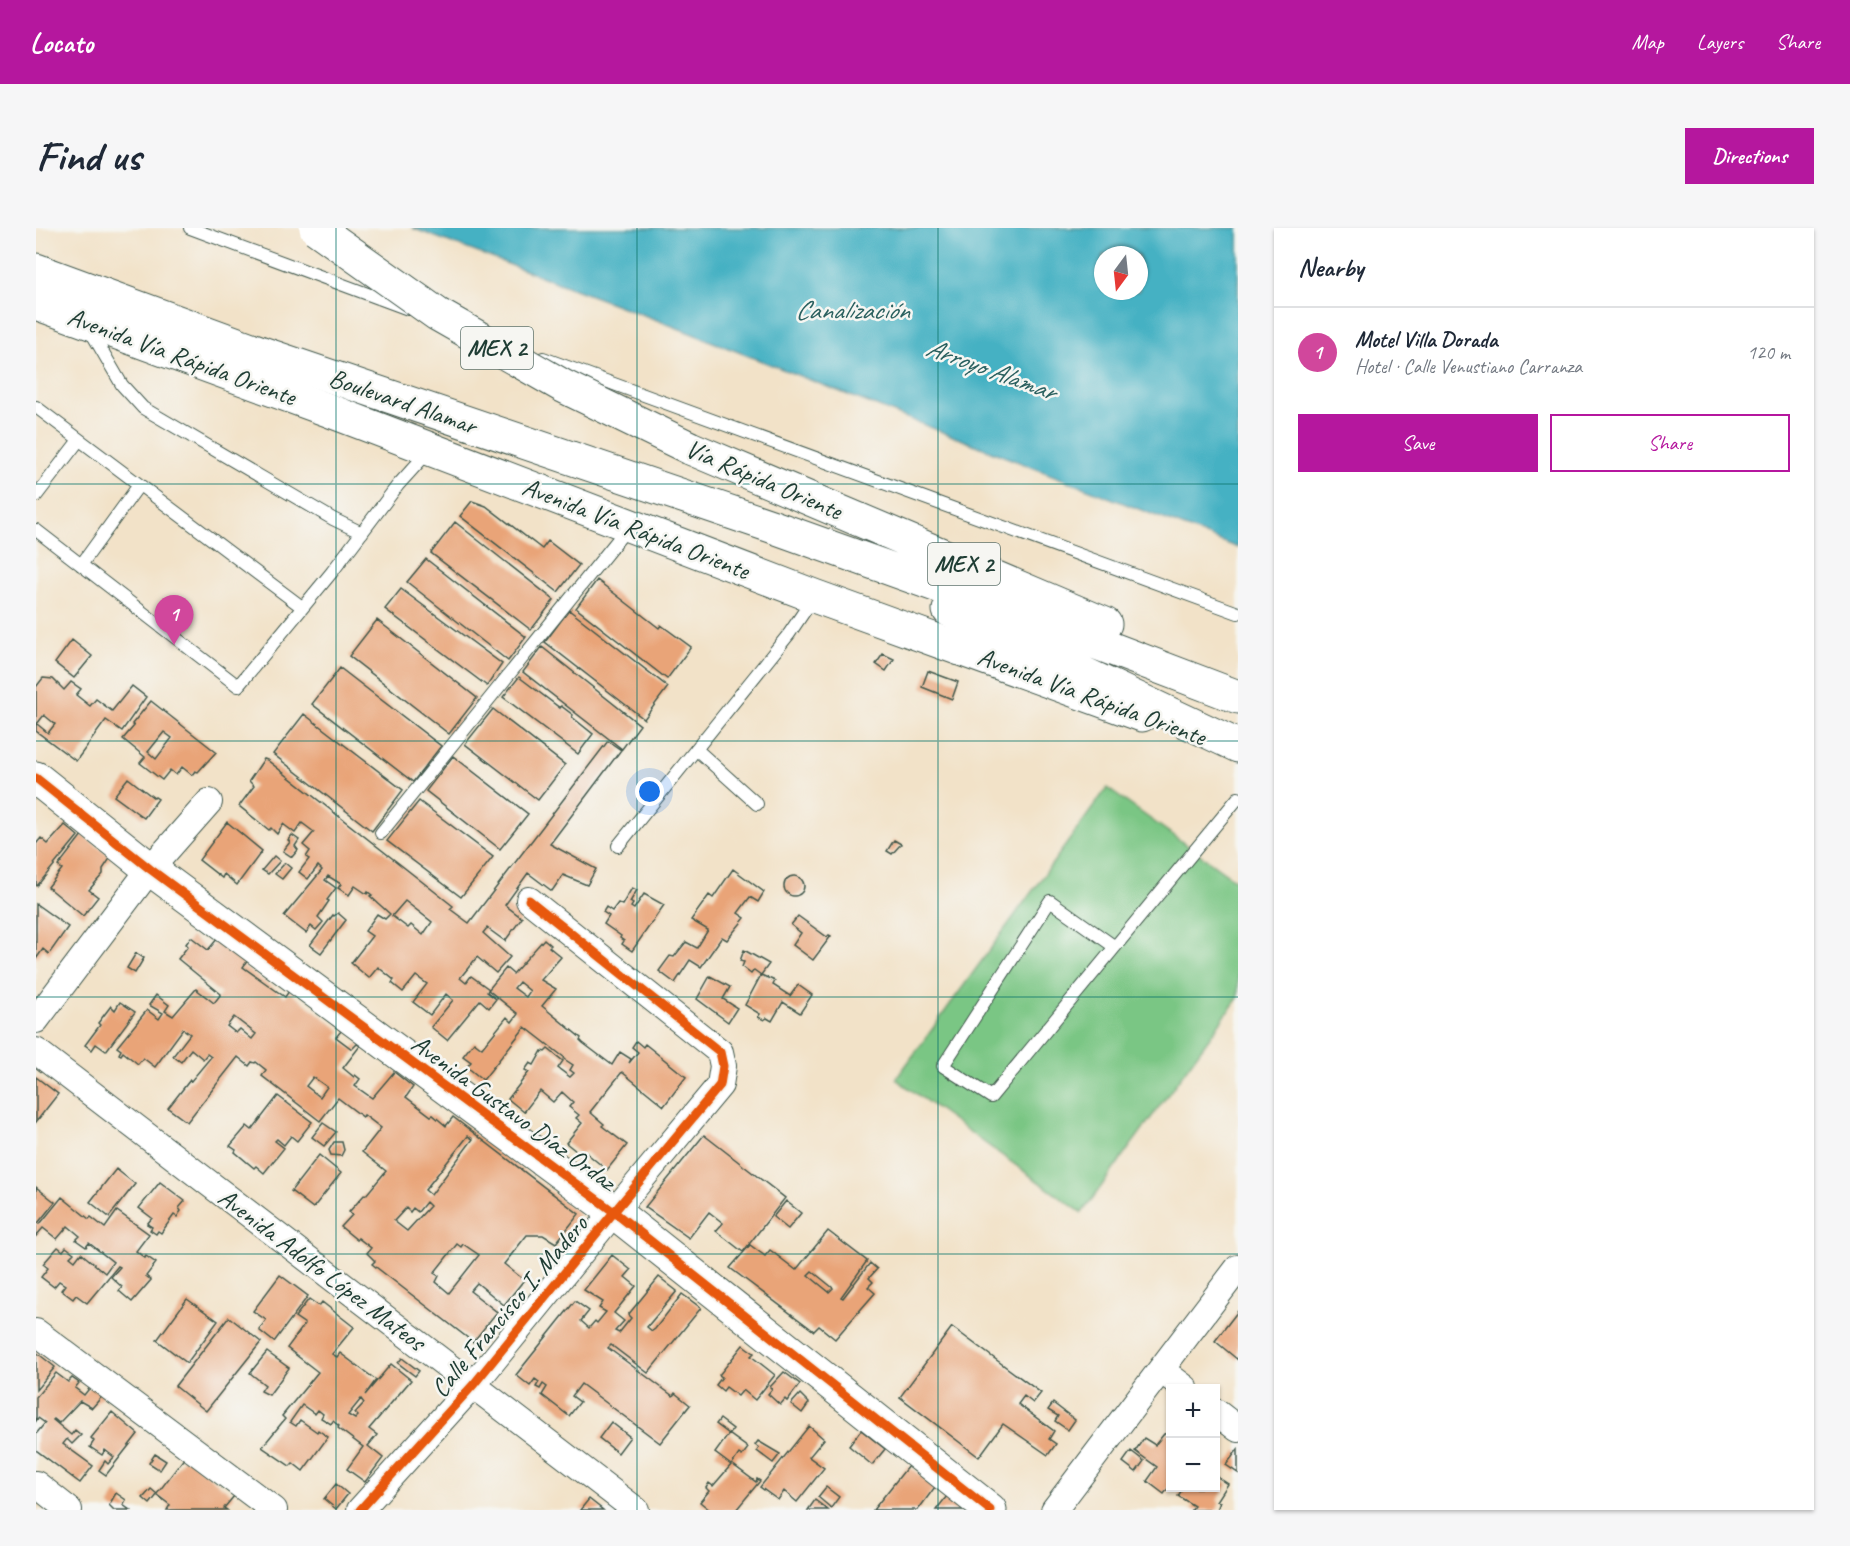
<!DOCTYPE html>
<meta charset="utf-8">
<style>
body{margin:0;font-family:Caveat,sans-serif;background:#f6f6f7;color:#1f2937}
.controls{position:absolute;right:18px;bottom:18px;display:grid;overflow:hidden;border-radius:0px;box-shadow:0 2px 4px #0004}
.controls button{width:54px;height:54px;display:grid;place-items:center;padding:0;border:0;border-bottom:2px solid #e0e1e3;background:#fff;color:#1f2937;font:30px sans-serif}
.compass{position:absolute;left:1058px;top:18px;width:54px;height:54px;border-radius:50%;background:#fff;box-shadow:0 2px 4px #0004;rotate:195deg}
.you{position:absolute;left:614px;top:564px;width:21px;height:21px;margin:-15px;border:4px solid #fff;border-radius:50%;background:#1a73e8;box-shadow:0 0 0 9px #1a73e833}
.badge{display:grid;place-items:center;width:39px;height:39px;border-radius:50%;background:#b5179e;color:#fff;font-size:20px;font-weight:700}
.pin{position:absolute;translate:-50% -50px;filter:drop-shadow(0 2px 3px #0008)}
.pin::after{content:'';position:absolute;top:32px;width:21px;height:18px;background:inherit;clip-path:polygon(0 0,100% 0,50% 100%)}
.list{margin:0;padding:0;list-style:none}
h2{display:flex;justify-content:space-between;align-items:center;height:78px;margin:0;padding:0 24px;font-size:26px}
h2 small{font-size:20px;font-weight:400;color:#747a83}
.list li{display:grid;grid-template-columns:39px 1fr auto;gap:18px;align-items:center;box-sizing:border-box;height:90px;padding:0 24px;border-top:2px solid #e0e1e3}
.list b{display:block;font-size:22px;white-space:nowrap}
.list p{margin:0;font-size:20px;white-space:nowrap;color:#747a83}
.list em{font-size:20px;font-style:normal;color:#747a83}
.actions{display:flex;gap:12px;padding:18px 24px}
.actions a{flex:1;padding:14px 0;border:2px solid #b5179e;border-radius:0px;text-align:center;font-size:21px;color:#b5179e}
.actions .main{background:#b5179e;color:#fff}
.map{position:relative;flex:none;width:1202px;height:1282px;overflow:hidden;border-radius:0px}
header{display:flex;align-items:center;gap:36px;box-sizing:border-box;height:84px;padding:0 30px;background:#b5179e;color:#fff}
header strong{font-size:28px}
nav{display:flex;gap:33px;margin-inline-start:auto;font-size:21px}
.intro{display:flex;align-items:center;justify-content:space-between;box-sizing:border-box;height:144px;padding:0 36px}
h1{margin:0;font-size:42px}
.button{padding:15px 27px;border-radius:0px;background:#b5179e;color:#fff;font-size:21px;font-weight:700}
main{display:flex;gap:36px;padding:0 36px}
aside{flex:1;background:#fff;border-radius:0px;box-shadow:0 2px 4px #0004}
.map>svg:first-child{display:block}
</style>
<header>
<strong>Locato</strong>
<nav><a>Map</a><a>Layers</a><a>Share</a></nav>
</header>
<div class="intro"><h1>Find us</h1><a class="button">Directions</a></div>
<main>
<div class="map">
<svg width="1202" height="1282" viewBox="0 0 1202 1282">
<rect width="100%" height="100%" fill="#f6f6f2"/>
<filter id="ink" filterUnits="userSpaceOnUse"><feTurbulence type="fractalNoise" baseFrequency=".0167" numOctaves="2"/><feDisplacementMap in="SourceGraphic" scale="12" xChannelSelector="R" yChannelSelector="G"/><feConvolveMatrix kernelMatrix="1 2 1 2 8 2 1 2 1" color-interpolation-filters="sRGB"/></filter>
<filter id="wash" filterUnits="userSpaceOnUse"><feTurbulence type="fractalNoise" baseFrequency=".008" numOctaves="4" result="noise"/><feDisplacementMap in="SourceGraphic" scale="24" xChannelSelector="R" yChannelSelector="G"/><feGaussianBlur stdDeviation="1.35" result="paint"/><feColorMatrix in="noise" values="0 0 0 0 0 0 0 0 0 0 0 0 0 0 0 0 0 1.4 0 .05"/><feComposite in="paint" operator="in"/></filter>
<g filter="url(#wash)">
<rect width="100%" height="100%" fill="#f2e2c8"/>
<path fill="#7ac684" stroke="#4c825c" stroke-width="1.5" d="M1071,560L1202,654V770L1046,985L860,851Z"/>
<path fill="#45b1c3" stroke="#32777c" stroke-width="1.5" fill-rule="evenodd" d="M376,0H1202V320L621,92ZM1067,27H1103V63H1067Z"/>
<g id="blocks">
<path fill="#e9a478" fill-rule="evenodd" d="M436,273L450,278L506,321L512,313L543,337L522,364L424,288Z
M419,294L518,372L495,402L395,325Z
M390,331L490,409L472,433L371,354Z
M561,352L623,400L625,397L655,419L631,451L540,380Z
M365,361L466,436L451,458L349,381Z
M533,382L632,459L608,491L509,414Z
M341,392L441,470L413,506L313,428Z
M36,412L56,428L38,450L19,435Z
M506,419L604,497L586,521L487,444Z
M847,426L858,431L850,443L840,436Z
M304,440L405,518L377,554L276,476Z
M892,443L922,454L916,471L886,459Z
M483,449L524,480L525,478L537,487L536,489L557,506L542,526L467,469Z
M7,450L17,451L28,462L35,454L45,461L40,467L54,478L60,471L76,483L96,458L110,469L86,503L70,492L40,533L0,503V459ZM8,487L19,496L12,505L1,496Z
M115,473L180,524L162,544L159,543L156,547L146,539L140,547L134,542L126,552L104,535L109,529L87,511L98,498L96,496ZM128,504L136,510L120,531L112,524Z
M457,481L529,537L502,572L429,516Z
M268,486L367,562L336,603L237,526Z
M572,513L585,522L514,616L560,641L551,657L527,647L516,663L492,645L469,677L486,690L469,713L451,700L447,705L474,729L460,745L441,729L424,750L430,755L435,748L453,761L470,740L477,746L508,711L515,717L513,719L525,729L505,752L520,761L506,778L545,810L544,812L547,815L576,837L584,824L595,831L593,835L602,824L596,819L600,813L607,819L609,816L650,849L628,878L586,844L554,884L568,896L566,898L591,917L571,942L548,923L545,927L530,915L546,895L540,890L543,887L533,879L537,874L526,864L517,874L504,863L488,884L472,871L493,844L489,842L494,835L498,837L506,823L509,824L512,821L527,833L522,840L534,849L538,845L534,842L537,837L528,831L529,830L489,799L447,852L431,839L435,834L427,828L438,814L446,820L471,789L476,794L482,786L452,762L451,764L460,771L453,780L444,772L411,812L395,799L417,772L410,766L394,787L377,774L391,756L380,748L367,764L356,755L358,752L342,739L333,750L315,735L336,708L329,703L341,686L349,691L354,686L334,668L336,667L332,664L331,666L319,658L313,667L302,660L305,656L292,648L289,652L300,660L291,672L293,673L282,689L287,694L280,702L275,698L270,705L248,688L286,642L282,638L272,651L263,644L273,631L270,629L274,623L267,617L278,604L266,595L259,605L247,596L241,606L235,600L233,602L203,578L218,558L213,553L228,531L231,532L417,678L414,681L433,695ZM369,673L396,694L387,707L375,697L372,700L356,688ZM483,754L494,763L490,769L478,760Z
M417,528L492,586L464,621L390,563Z
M92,550L118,570L119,569L122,571L108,590L78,568Z
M383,573L457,629L425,669L351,613Z
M191,594L226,623L201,657L188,646L186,650L163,632Z
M29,597L42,608L1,658L0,657V616L5,610L12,616Z
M46,607L75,629L67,641V646L53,662L62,669L47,688L12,659L26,641L22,638Z
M256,607L263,612L259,618L262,622L256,629L247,623L254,614L252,612Z
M858,612L865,616L856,626L851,623Z
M238,628L244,633L232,646L226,642Z
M249,635L255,640L246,651L239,646Z
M697,641L728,664L722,674L714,669L702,685L709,690L691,712L686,709L665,739L654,732L639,755L623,743L634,728L638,729L650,714L661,720L672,702L655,692L673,667L677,670Z
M748 658a10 10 0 1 1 20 0a10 10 0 1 1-20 0Z
M596,660L601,662L594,674L597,676L595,679L598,681L608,666L628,677L596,723L586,716L588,713L584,710L585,708L568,696L573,688L567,684L570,679L576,683L582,675L586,677Z
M0,676L32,699L13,726L7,721L0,731Z
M302,685L310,692L285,725L274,717L297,687L298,688Z
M762,688L791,709L793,707L795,708L777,732L757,717L765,705L755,697Z
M155,709L172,722L182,710L212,732L207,739L249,769L253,763L278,782L305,803L300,809L316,821L321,816L324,818L307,840L318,849L319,847L324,851L319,858L336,870L358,844L377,859L370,869L395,888L397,887L410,898L417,889L543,986L520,1015L507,1007H491L468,1036L488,1052L468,1077L441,1055L434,1063L461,1084L437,1114L336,1036L339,1033L331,1025L335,1020L322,1010L321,1012L305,999L316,987L313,984L329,966L330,967L350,943L326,924L345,900L328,887L327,889L302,870L284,893L226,848L230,842L220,834L219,835L216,834L213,838L202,829L151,894L132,880L154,852L155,853L175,829L171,826L167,831L155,821L145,834L137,828L154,806L147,801L119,839L107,830L102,836L87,824L85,827L83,826L85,822L81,819L111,782L123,791L127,785L113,777L120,767L133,777L129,783L137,788L160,761L178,775L185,766L142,731L152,718L150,716ZM198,789L220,806L216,811L204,801L200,805L191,798ZM277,849L291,859L284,869L270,858ZM432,908L437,911L395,967L389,962ZM390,974L394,978L371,1003L358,993L370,980L374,984L377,980L382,984ZM421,1016L425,1019L427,1016L443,1027L413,1065L400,1054L403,1048L398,1045Z
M708,722L733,736L725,747L718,742L715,746L706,739L708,734L704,733Z
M100,725L108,730L99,745L91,740Z
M725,747L739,753L737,757L754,768L762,757L776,767L764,785L747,774L736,793L731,790L728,792L722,789L724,786L709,777Z
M674,748L694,759L687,771L701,780L692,794L661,771Z
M84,774L99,784L70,823L60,816L56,822L49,817L64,797L62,795L75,778L79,782Z
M0,849L22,866L0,894Z
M242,868L276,894L261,913L255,908L248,917L241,911L239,913L248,920L228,945L220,938L218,940L199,924L200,922L194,918L211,898L216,902Z
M287,895L300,904L288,918L276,909Z
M668,907L749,970L707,1024L680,1003L687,995L673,984L653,1010L609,979Z
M298,914H306L308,922L305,928L295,927L293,922Z
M283,927L305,945L277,980L255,963Z
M80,941L99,956L73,989L54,974Z
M124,954L149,973L143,980L145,983L141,989L138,987L125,1005L122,1003L120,1006L114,1002L116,999L111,996L116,990L103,980Z
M0,959L19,974L2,995L4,996L26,969L53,991L55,989L69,1000L81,983L113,1006L100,1023L109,1030L110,1028L120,1035L110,1048L115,1052L96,1074L83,1063L86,1059L75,1049L84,1039L82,1038L51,1075L40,1067L37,1071L25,1062L29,1057L23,1053L18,1059L5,1049L12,1040L7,1036L22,1019L27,1023L30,1019L38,1025L34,1029L39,1033L45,1025L69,1045L77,1034L53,1015L50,1019L40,1012L44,1008L32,998L21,1011L7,1000L0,1008Z
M750,973L765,985L752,1001L737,989Z
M792,1003L831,1033L805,1069L807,1070L834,1035L841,1041L833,1050L837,1054L832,1059L839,1065L799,1111L783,1098L778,1103L694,1040L714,1017L729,1028L734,1022L760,1042ZM776,1043L797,1060L793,1064L772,1047Z
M576,1027L595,1042L589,1049L600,1058L578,1085L588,1093L579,1103L583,1105L595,1090L592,1087L623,1049L641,1063L611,1099L616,1103L619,1101L646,1066L665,1080L612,1145L575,1117L572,1120L637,1168L639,1165L654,1177L624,1215L545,1156L536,1168L544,1174L533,1188L506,1167L511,1159L507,1156L504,1161L500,1159L503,1154L499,1151L494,1158L480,1147L539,1073L553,1083L545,1093L553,1100L559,1093L561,1095L570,1084L563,1080L567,1074L548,1062Z
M244,1047L272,1068L238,1114L223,1102L230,1092L217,1083Z
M151,1071L182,1093L151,1135L121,1112Z
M273,1071L283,1078L286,1074L318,1099L296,1126L301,1129L304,1125L340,1152L329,1167L355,1136L375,1152L333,1201L341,1207L332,1218L347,1230L329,1254L311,1241L327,1219L302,1200L303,1198L297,1193L295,1196L285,1190L287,1186L282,1182L279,1186L266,1177L254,1194L260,1198L264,1192L281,1204L282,1202L292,1209L267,1243L257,1235L254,1238L226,1219L249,1191L246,1188L282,1144L251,1120L269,1096L259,1089ZM325,1171L328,1175L319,1185L322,1188L319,1191L312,1187Z
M1202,1083V1132L1179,1113Z
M193,1089L225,1114L170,1183L139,1158Z
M916,1099L1005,1165L997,1175L988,1168L982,1176L1018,1203L1013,1211L1020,1216L1012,1227L967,1196L943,1229L864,1169Z
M707,1117L718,1125L715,1128L739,1147L719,1172L707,1162L702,1168L690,1159L687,1163L680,1157L686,1149L683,1147Z
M0,1124L19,1139L0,1162Z
M231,1124L253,1140L233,1167L225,1163L229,1157L214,1145Z
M366,1130L383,1143L379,1148L362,1135Z
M748,1144L764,1156L751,1173L749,1171L744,1177L732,1166L736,1161L734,1159Z
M20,1145L32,1154L36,1150L43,1155L39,1160L48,1167L56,1157L68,1166L56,1180L44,1173L23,1195L18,1191L17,1192L35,1207L39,1202L45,1207L36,1216L31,1211L27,1216L57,1238L44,1255L0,1222V1206L9,1195L2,1190L0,1193V1169Z
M764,1166L773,1175L766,1185L755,1176Z
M1017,1175L1039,1192L1032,1202L1019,1193L1022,1188L1012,1182Z
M76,1184L102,1206L70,1247L63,1242L69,1233L72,1236L78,1229L69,1222L66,1227L54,1219L58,1213L55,1210Z
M684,1191L697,1201L693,1206L712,1220L706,1228L703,1226L696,1236L720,1254L721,1251L724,1253L700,1282H674L664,1274L673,1263L670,1260L673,1255L677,1258L695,1237L679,1225L693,1206L680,1196Z
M575,1194L594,1209L582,1225L563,1210Z
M773,1198L788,1211L773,1229L788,1240L761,1274L748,1263L742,1272L724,1259Z
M825,1202L849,1221L836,1237L813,1218Z
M1133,1205L1134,1206V1258L1128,1266L1111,1253L1121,1239L1099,1223L1108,1210L1119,1217L1128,1206Z
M722,1213L744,1226L737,1235L721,1223L723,1220L719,1217Z
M1202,1221V1245L1190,1237Z
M1095,1223L1108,1233L1100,1244L1087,1234Z
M119,1226L130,1233L124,1242L113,1235Z
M149,1229L198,1268L188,1280L191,1282H131L134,1277L121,1267L114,1276L107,1270L115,1261L121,1266Z
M872,1238L899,1259L882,1282H837Z
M1180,1248L1192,1256L1181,1273L1184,1274L1181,1282H1155L1158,1278L1142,1268L1147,1260H1179Z
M300,1256L312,1266L300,1281L288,1271Z
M790,1259L803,1269L795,1280L782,1269Z
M80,1265L90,1272L87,1277L94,1282H78L73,1277Z
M911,1268L929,1282H900Z
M553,1271L567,1282H544Z
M779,1272L792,1282H772Z"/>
</g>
</g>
<g filter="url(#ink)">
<use href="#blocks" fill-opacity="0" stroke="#3f564a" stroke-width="1.5"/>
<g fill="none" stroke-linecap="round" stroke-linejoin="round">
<g stroke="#3f564a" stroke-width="14">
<path id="lane" d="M154,0L372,81
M54,102L86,157L107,180L297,291L326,305
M507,130L1202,385
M0,179L266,379
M0,268L43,212
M0,302L202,458L296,344L362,257L392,224
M45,337L103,257
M660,521L721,576
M345,605L593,298
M582,618L753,406L778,369
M1079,719L1014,673L907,838L955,869L1202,570"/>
</g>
<g stroke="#3f564a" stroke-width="28">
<path id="street" d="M0,792L114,641L173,574
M0,823L600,1282
M0,1104L238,1282
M1125,1142L1149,1160
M1180,1184L1202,1201
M0,1256L33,1282
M324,1282L438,1156L578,984L684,857L687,838L684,824L493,672
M1018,1282L1202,1040"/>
</g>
<g stroke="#3f564a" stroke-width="35">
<path id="secondary" d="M0,75L292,182L778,368L1106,487
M0,550L114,641L578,984L954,1282"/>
</g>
<g stroke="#3f564a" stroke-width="35">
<path id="highway" d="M0,42L226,125L735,298L1050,411L1202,469
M654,220L1069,396
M913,382L1202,518"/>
</g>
<use href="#lane" stroke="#fff" stroke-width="12"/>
<use href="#street" stroke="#fff" stroke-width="26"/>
<use href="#secondary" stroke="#fff" stroke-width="33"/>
<use href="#highway" stroke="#fff" stroke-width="33"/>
<g stroke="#3f564a" stroke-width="35" stroke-linecap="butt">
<path id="highway-bridge" d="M280,0L401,86L527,158L654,220"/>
</g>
<use href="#highway-bridge" stroke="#fff" stroke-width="33"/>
<g stroke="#f6f6f2" stroke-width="13">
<path id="cycleway" d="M0,550L114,641L578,984L954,1282
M324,1282L438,1156L578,984L684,857L687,838L684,824L493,672"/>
</g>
<use href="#cycleway" stroke="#e8590c" stroke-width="9"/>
</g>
</g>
<path fill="none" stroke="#0f766e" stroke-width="1.5" stroke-opacity="0.55" d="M300,0V1282M601,0V1282M902,0V1282M0,256H1202M0,513H1202M0,769H1202M0,1026H1202"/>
<g text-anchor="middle" stroke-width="5" stroke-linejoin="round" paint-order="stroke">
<g fill="#f6f6f2" stroke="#60746d" stroke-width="1.5">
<rect x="425" y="99" width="72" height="42" rx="4.5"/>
<rect x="892" y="315" width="72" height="42" rx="4.5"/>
</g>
<g font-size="24" font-weight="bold" fill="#1f3d34">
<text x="461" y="128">MEX 2</text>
<text x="928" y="344">MEX 2</text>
</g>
<g font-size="26" fill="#1f3d34" stroke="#f6f6f2">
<text transform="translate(146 128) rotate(20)" y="9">Avenida Vía Rápida Oriente</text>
<text transform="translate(367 173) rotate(19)" y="9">Boulevard Alamar</text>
<text transform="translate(728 251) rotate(23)" y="9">Vía Rápida Oriente</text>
<text transform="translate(600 300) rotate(21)" y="9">Avenida Vía Rápida Oriente</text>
<text transform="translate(1056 468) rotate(20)" y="9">Avenida Vía Rápida Oriente</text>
<text transform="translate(478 884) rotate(36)" y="9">Avenida Gustavo Díaz Ordaz</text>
<text transform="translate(286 1041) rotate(37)" y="9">Avenida Adolfo López Mateos</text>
<text transform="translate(473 1078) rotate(-50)" y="9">Calle Francisco I. Madero</text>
</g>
<g font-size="27" font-style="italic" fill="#2a605f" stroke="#f6f6f2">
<text x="816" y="91">Canalización</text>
<text transform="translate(955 141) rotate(20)" y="9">Arroyo Alamar</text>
</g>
</g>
</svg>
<div class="controls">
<button>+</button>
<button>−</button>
</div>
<svg class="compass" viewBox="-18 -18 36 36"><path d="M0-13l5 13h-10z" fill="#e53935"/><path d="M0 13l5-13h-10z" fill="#747a83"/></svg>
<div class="you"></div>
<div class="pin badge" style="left:138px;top:417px;background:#d1479c">1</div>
</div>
<aside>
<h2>Nearby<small></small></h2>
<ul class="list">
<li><span class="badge" style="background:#d1479c">1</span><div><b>Motel Villa Dorada</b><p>Hotel · Calle Venustiano Carranza</p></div><em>120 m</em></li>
</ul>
<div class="actions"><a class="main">Save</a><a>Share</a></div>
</aside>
</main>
